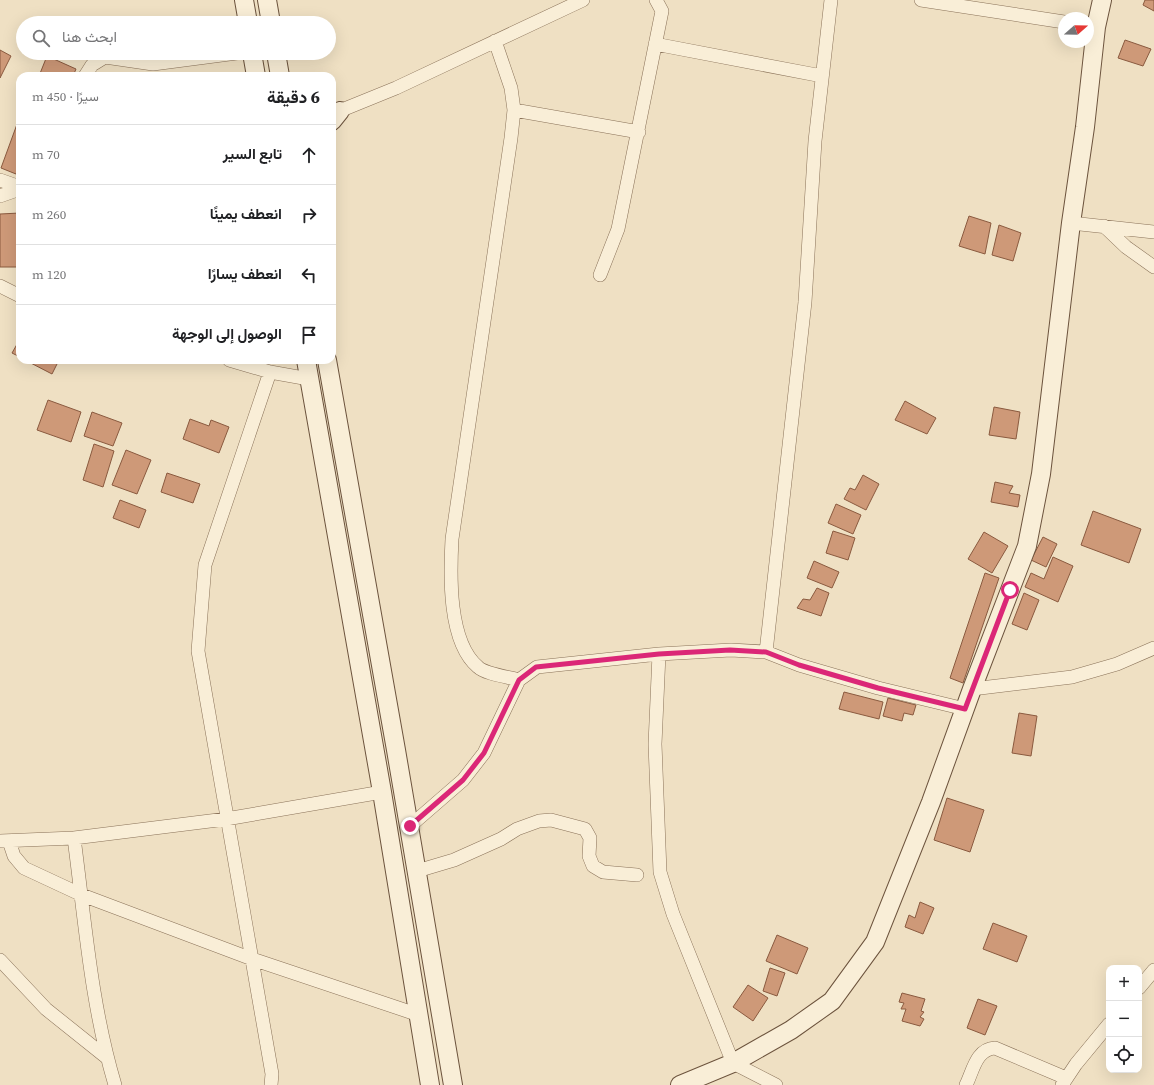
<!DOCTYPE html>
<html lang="ar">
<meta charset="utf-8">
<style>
body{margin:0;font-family:"Source Serif 4",Vazirmatn,serif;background:#f6f6f6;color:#202124;direction:rtl}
.controls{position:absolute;right:12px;bottom:12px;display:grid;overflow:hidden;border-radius:8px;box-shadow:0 4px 16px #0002}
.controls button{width:36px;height:36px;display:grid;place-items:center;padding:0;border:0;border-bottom:1px solid #e0e0e0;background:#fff;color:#202124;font:20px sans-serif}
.compass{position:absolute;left:1058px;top:12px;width:36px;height:36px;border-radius:50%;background:#fff;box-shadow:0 4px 16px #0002;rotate:70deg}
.stop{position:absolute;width:12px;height:12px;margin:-9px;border:3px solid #db2777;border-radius:50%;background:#fff}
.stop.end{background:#db2777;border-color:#fff;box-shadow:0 1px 4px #0008}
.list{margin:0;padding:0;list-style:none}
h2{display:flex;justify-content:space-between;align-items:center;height:52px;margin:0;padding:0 16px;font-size:17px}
h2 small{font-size:13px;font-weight:400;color:#757577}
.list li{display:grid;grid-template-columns:26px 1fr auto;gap:12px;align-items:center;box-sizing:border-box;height:60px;padding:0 16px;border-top:1px solid #e0e0e0}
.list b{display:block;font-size:15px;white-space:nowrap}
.list em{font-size:13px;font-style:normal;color:#757577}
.icon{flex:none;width:22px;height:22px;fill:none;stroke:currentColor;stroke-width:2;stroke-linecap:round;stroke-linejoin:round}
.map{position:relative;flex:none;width:1154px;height:1085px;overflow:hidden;direction:ltr}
.search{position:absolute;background:#fff;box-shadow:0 4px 16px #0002;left:16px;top:16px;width:320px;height:44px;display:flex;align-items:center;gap:10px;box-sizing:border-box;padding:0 14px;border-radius:22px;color:#757577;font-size:15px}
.panel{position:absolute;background:#fff;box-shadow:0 4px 16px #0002;left:16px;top:72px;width:320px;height:292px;border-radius:12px;direction:rtl}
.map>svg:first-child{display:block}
</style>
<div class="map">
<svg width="1154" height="1085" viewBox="0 0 1154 1085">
<rect width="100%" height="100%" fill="#efe0c3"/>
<path fill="#ce9978" stroke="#8a5a3f" d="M1145,0H1154V11L1143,5Z
M1125,40L1151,49L1143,66L1118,58Z
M0,50L11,56L0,78Z
M47,56L76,69L73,76H39Z
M20,116V163L16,174L1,168Z
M20,213V267H0V214Z
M969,216L991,223L985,254L959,246Z
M999,225L1021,233L1013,261L992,255Z
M20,339V357L12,353Z
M25,360H59L52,374Z
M48,400L81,412L71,442L37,430Z
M905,401L936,418L927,434L895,420Z
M994,407L1020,412L1016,439L989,435Z
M92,412L122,423L113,446L84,436Z
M190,419L209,426L211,420L229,427L219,453L183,439Z
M94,444L114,451L103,487L83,480Z
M126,450L151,460L137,494L112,485Z
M167,473L200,484L193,503L161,492Z
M863,475L879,484L866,510L844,499L850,488L855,490Z
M995,482L1013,486L1009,493L1020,495L1018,507L991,502Z
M120,500L146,510L139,528L113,518Z
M836,504L861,515L853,534L828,523Z
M1093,511L1141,529L1129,563L1081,545Z
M833,531L855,538L848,560L826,553Z
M984,532L1008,546L992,573L968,559Z
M1043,537L1057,544L1046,567L1031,560Z
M1053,557L1073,566L1058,602L1025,587L1031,573L1044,579Z
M814,561L839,572L832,588L807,578Z
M985,573L999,578L963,683L950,678Z
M817,588L829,593L821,616L797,608L803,599L810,600Z
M1024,593L1039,600L1027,630L1012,624Z
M844,692L883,702L879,719L839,709Z
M888,698L916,705L913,715L904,713L902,721L883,716Z
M1019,713L1037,716L1031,756L1012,753Z
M947,798L984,810L970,852L934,840Z
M920,902L934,908L923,934L905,927L909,915L915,918Z
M993,923L1027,936L1017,962L983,949Z
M777,935L808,948L797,974L766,961Z
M770,968L785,973L777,996L763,991Z
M748,985L768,998L753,1021L733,1007Z
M902,993L925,999L921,1011L924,1012L920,1017L924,1019L920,1026L902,1021L906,1009H901L904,1003L899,1002Z
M978,999L997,1006L985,1035L967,1028Z"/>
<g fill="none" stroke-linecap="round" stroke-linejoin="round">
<g stroke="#8a7259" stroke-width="14">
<path id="street" d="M921,0L1064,22
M495,41L511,88L514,110L511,138L452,539C450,575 448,642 478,667C485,674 509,677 519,680
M655,44L822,76
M85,76L92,65L105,57L153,64L237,53
M514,110L639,132
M332,114L396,88L583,0
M0,180L20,187
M0,196L20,189
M1071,223L1154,232
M1104,226L1126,247L1154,267
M600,275L618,229L662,11L656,0
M0,286L20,296
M229,360L270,372L309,379
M270,372L205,565L198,651L272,1074L271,1085
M766,652L805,302L815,141L831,0
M659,654L655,744L660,872L673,914L733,1063L776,1085
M972,689L1072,677L1117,664L1154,648
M410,826L463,780L484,753L519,680L537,667L659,654L731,650L766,652L799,665L878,688L965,709
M74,838C85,921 91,1005 115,1085
M0,841L74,838L226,819L382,792
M9,841L14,856L24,868L82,895L252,959L419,1015
M417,871L454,860L501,839L517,829L539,821L551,820L585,829L590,838L589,856L593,866L603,872L637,875
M0,960L46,1009L106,1057
M1139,988L1154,970
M966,1085C973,1071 976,1049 995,1048L1066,1078
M1062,1085L1076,1064L1109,1024"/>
</g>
<g stroke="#6c533d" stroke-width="20">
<path id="secondary" d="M244,0L248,23
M267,0L271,23
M252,53L256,76
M276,53L280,76
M332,121L340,111
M306,360L382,792L430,1085
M327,360L396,750L453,1085
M680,1085L733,1063L791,1030L832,1001L875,942L931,802L972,689L1027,546L1041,474L1071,223L1085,127L1096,27L1102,0"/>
</g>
<use href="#street" stroke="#f9eed7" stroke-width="13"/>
<use href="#secondary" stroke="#f9eed7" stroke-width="18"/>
</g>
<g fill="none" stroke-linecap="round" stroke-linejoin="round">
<path stroke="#db2777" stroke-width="5" d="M410,826L463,780L484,753L519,680L536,667L659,654L730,650L766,652L799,665L878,688L965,709L1010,590"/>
</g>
</svg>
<div class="controls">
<button>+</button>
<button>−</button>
<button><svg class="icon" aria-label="locate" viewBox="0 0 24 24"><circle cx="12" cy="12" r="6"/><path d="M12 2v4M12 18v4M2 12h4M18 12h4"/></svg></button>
</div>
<svg class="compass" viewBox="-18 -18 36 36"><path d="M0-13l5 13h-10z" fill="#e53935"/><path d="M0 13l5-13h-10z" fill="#757577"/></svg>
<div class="stop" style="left:1010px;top:590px"></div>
<div class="stop end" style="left:410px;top:826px"></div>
<div class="search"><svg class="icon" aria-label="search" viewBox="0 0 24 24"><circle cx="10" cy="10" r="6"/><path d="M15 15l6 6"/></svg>ابحث هنا</div>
<section class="panel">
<h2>6 دقيقة<small>سيرًا · 450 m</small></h2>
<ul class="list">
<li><svg class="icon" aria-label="ahead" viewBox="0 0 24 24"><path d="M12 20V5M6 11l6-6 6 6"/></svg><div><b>تابع السير</b></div><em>70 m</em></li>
<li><svg class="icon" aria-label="right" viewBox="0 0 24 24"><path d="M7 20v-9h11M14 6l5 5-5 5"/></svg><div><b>انعطف يمينًا</b></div><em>260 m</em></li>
<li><svg class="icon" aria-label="left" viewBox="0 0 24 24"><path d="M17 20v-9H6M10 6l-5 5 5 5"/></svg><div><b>انعطف يسارًا</b></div><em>120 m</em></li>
<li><svg class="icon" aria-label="arrive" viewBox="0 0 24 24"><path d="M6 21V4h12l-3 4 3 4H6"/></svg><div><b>الوصول إلى الوجهة</b></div></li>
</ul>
</section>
</div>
